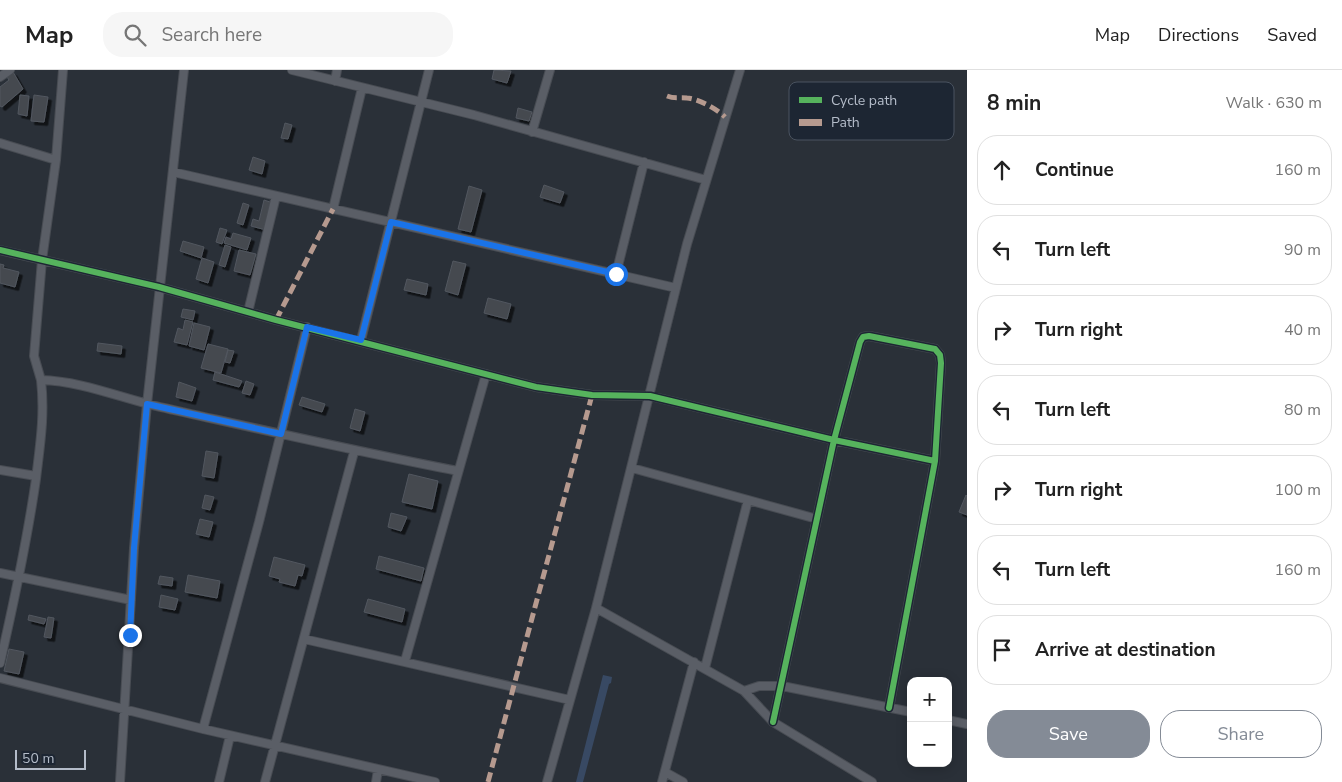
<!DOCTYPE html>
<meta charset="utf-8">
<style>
body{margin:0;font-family:"Nunito Sans",sans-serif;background:#f6f6f6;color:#222}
.controls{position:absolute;right:15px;bottom:15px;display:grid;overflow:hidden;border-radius:10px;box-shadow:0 2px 12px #0003}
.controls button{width:45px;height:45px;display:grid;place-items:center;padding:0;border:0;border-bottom:1px solid #e0e0e0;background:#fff;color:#222;font:25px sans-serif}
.scale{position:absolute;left:15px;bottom:12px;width:71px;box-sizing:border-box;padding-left:5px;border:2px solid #b4bcc9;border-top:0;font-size:14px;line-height:18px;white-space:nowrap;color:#b4bcc9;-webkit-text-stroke:4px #1d2633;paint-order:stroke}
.stop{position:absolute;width:15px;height:15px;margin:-11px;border:4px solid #1a73e8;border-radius:50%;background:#fff}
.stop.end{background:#1a73e8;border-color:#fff;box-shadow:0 1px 5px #0008}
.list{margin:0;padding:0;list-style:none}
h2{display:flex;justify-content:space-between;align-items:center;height:65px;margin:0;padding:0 20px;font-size:21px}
h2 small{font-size:16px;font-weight:400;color:#767676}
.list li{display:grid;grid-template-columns:32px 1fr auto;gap:15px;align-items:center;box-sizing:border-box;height:70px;margin:0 10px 10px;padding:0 10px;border:1px solid #e0e0e0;border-radius:20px}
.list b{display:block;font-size:19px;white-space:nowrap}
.list em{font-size:16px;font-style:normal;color:#767676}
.actions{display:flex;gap:10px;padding:15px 20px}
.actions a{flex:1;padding:11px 0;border:1px solid #848b96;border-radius:20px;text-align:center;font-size:18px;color:#848b96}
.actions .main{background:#848b96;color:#fff}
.icon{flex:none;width:28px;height:28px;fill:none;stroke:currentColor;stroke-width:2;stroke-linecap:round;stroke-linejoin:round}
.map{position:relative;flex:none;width:967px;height:712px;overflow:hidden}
header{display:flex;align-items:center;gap:30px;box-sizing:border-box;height:70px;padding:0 25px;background:#fff;border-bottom:1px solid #e0e0e0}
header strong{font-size:24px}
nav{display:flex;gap:28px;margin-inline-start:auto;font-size:18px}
.search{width:350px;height:45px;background:#f6f6f6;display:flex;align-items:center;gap:12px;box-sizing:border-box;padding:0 18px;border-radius:20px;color:#767676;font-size:19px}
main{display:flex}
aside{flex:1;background:#fff}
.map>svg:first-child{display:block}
</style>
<header>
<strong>Map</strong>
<div class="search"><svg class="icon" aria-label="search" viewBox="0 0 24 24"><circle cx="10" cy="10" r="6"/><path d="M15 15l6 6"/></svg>Search here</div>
<nav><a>Map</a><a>Directions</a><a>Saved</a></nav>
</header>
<main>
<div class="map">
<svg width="967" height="712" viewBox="0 0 967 712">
<defs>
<filter id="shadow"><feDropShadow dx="3.5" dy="3.5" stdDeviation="0" flood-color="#0009"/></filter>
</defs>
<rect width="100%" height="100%" fill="#2a3038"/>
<path fill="#384963" d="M603,605L612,607L611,613L609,614L583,712H576Z"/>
<path fill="#444950" stroke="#52575f" filter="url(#shadow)" d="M494,0L511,1L507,13L492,9Z
M13,2L23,19L2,37L0,36V17L9,10L7,7Z
M20,25L29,26L27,46L18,44Z
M34,25L48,27L44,52L31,51Z
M518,38L532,42L529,51L516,48Z
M285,53L292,55L288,69L281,68Z
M253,87L265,91L262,104L249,100Z
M544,115L564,122L560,133L540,127Z
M469,116L482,120L471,162L458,159Z
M264,130L273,133L266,160L251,156L253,149L259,151Z
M243,133L249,135L243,155L237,153Z
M220,158L227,160L222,174L216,172Z
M233,163L251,168L247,180L224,173L226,167L231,169Z
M183,171L204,177L201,188L180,181Z
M225,175L231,177L225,197L219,195Z
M239,180L256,184L250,205L234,201Z
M202,188L214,192L208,213L196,209Z
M453,191L466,194L458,225L445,221Z
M0,194L4,195L3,198L19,202L15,217L0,213Z
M407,209L428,214L426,225L404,220Z
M488,228L511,234L507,249L484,243Z
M183,239L195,241L193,250L181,247Z
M185,250L193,252L187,275L174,272L178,258L183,260Z
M194,253L210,257L204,280L189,276Z
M98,273L122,276L121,284L97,281Z
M208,274L228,279L221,303L201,298Z
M228,280L234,281L230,293L225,292Z
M215,302L242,311L239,317L213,310Z
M246,311L254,314L250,325L242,323Z
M179,312L196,318L192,331L176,327Z
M302,327L325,334L322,342L299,335Z
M355,339L365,342L360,361L350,358Z
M206,381L218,383L214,408L202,406Z
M409,404L438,411L432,439L402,432Z
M205,425L214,427L210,440L202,438Z
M966,425L967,426V445L959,442Z
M391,443L407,447L401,461L388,457Z
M200,449L213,452L209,467L196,464Z
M379,486L424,498L421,511L376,499Z
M274,487L305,495L302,506L298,505L295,516L279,512L280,509L269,506Z
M188,505L220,511L217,528L185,522Z
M160,506L173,508L172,516L158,514Z
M161,525L178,529L175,540L159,537Z
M368,529L405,539L402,552L364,542Z
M29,545L46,549L44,554L28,550Z
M48,547L54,548L51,568L44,567Z
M9,579L24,582L19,604L4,601Z"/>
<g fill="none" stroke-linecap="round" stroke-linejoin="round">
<g stroke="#484c53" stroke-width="10">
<path id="minor" d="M63,0L56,90L42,190L34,286L41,310C81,311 121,328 160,337C259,359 358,382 458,401
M292,0L474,45L706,110
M0,7L10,0
M335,11L337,0
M532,62L550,0
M0,73L56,90
M173,102L676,218
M333,139L362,18
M0,180L159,217L276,250L536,317L592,325L650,326L834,370L935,391
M616,204L644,92
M248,242L276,126
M361,270L429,0
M632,398L817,449
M0,400L36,406
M0,503L131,530
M596,538L744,621L759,616H782L911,642
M304,569L570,630
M405,591L486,304
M0,593C14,532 27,471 36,409C40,375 45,345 41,310
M705,598L748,430
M0,608L203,659L435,712
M744,621L773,652L872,712
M948,650L967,654
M773,652L834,370L860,272L863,267L869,266L935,279L940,285L941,293L935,391L889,638
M203,659L259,452L307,257
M665,702L683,712
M120,712L134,478L147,334L184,0
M219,712L230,666
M265,712L354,382
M376,712L378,700
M547,712L596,538L687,174L740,0
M662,712L694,592"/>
</g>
<use href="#minor" stroke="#5a5e66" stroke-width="8"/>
<path stroke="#b69a8f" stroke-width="5" stroke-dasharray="10 5" stroke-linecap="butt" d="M667,26C675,29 679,27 687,28C699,29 717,39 725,47
M276,250L333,139
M488,712L592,325"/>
<g stroke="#1d2633" stroke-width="9">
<path id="cycleway" d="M0,180L159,217L276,250L536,317L592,325L650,326L834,370L935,391
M773,652L834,370L860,272L863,267L869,266L935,279L940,285L941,293L935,391L889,638"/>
</g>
<use href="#cycleway" stroke="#56b35d" stroke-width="6"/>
</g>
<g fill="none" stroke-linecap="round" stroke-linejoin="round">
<path stroke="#1a73e8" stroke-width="6" d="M130,565L134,478L147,334L281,364L307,257L361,270L391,152L616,204"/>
</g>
<rect x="789" y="12" width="165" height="58" rx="8" fill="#1d2633" stroke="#4a5360" stroke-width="1"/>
<rect x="799" y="27" width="23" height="6" fill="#56b35d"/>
<rect x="799" y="49" width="23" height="7" fill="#b69a8f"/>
<g font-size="14" fill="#b4bcc9">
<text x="831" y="35">Cycle path</text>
<text x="831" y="57">Path</text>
</g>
</svg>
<div class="controls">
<button>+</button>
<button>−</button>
</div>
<div class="scale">50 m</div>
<div class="stop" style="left:616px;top:204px"></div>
<div class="stop end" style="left:130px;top:565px"></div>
</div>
<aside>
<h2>8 min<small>Walk · 630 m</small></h2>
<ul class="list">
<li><svg class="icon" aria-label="ahead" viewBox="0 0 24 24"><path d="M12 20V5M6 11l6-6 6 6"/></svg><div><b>Continue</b></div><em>160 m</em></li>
<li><svg class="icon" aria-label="left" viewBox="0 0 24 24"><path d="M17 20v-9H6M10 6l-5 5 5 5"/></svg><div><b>Turn left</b></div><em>90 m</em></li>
<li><svg class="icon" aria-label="right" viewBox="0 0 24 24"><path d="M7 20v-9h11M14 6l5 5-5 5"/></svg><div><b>Turn right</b></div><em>40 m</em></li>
<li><svg class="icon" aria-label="left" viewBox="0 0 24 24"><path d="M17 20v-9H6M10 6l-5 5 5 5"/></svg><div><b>Turn left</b></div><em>80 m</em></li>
<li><svg class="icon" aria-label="right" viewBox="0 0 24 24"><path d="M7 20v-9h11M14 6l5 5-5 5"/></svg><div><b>Turn right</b></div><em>100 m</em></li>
<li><svg class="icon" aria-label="left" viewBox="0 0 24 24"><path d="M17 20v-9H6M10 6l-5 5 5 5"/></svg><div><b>Turn left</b></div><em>160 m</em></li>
<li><svg class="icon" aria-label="arrive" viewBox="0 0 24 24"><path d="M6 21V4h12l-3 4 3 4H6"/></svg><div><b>Arrive at destination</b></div></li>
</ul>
<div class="actions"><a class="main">Save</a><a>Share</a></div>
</aside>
</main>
